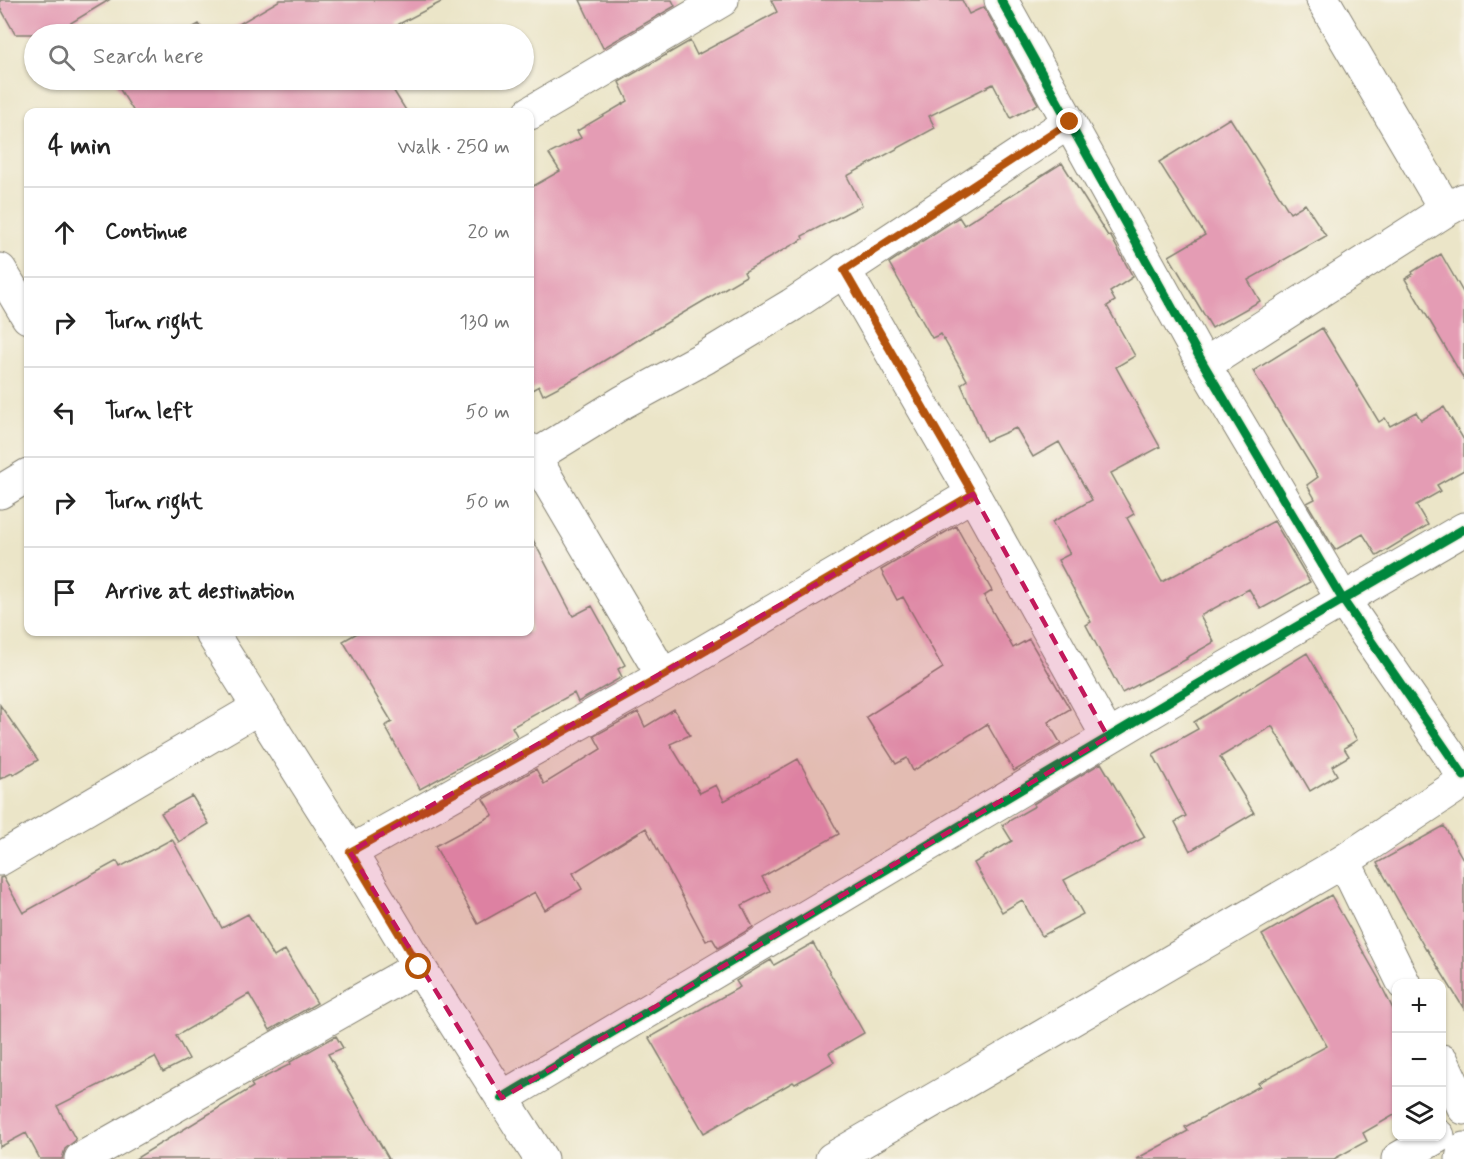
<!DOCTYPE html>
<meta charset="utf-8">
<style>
body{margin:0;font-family:Mynerve,sans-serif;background:#f2f2f2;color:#222}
.controls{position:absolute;right:18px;bottom:18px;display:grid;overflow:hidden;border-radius:12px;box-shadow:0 2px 4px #0004}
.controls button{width:54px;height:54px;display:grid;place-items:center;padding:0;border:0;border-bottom:2px solid #e0e0e0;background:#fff;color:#222;font:30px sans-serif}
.stop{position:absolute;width:18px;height:18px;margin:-14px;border:4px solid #b45309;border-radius:50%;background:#fff}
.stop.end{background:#b45309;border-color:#fff;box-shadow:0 2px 6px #0008}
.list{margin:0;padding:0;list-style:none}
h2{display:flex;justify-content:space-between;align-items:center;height:78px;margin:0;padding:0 24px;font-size:26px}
h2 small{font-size:20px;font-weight:400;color:#767676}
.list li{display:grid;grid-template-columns:39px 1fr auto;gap:18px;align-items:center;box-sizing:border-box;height:90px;padding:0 24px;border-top:2px solid #e0e0e0}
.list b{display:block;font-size:22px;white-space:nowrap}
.list em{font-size:20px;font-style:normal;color:#767676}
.icon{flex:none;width:33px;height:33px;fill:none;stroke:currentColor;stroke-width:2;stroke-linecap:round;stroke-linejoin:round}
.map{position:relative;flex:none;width:1464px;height:1159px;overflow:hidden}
.search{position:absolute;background:#fff;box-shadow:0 2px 4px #0004;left:24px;top:24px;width:510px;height:66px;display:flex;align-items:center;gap:15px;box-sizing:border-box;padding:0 21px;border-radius:33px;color:#767676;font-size:22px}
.panel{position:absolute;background:#fff;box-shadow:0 2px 4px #0004;left:24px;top:108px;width:510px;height:528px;border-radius:12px}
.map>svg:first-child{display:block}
</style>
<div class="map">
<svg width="1464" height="1159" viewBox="0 0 1464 1159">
<rect width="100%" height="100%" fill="#f7f3e8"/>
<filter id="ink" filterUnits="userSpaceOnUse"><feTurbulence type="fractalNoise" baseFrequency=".0167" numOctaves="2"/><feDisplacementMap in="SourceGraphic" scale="12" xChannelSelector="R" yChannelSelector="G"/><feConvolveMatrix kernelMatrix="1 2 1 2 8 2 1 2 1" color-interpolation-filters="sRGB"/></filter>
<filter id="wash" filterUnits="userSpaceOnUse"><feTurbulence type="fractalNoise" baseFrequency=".008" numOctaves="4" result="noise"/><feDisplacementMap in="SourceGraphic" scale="24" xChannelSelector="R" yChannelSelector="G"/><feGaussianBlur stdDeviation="1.35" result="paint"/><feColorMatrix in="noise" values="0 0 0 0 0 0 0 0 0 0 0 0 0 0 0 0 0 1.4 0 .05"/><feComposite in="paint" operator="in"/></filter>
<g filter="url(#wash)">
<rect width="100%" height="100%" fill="#ebe5c8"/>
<g id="blocks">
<path fill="#e49cb4" d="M0,0H109L69,24L75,34H15L0,7Z
M280,0H445L397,25L403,34H222Z
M580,0H672L675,6L603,48Z
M771,0H962L969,14L984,7L1038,104L1011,118L993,84L929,116L935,128L847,176L862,205L802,236L803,239L744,272L746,276L656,329L579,376L543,395L539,386L530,391V188L560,171L549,154L581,138L577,131L628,101L619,82L690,41L697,55L777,12Z
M199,24L206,34H181Z
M114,80H387L407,112H134Z
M1230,118L1290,213L1305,204L1326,236L1248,280L1260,301L1212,328L1169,256L1205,235L1159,162Z
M1062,163L1108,236L1110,235L1133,277L1110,292L1115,301L1107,306L1135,356L1116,367L1160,447L1111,473L1134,514L1127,518L1162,582L1274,521L1310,582L1261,609L1249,589L1200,616L1214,642L1186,658L1187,659L1122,693L1086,625L1091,622L1058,560L1070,554L1052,522L1092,500L1059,442L1033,457L1016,428L986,441L961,384L967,380L941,334L932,338L889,263L959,217L964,225Z
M1441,254L1464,294V379L1405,279L1413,274L1412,272Z
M1322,328L1379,422L1385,418L1390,426L1416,412L1421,420L1444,407L1464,440V470L1437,485L1441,491L1416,505L1428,525L1377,556L1363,534L1335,550L1307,503L1315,499L1307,485L1318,477L1253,371Z
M956,526L992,591L984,596L1013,648L1029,639L1070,709L1048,722L1061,744L1014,771L987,724L913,771L907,758L896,764L866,717L943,668L903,597L897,600L881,570Z
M530,534L573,616L592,606L625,665L618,669L622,677L578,702L574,693L512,727L517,736L420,789L385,726L392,722L343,641L359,632H530Z
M1307,653L1357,740L1344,748L1349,756L1332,766L1337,775L1310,791L1272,726L1220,757L1254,813L1190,851L1175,822L1186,816L1153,754L1198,729L1194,722Z
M0,705L38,760L13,775L12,773L0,779Z
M674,709L690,735L670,744L700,793L716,785L724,801L798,759L839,834L762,877L770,891L742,905L753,927L718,948L712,938L706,941L646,828L573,873L582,889L545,910L535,892L478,924L435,846L493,815L483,799L536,769L544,784L601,749L594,736L638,712L645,727Z
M1101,763L1145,837L1064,880L1083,914L1042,936L1022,900L1002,912L974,863L1012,841L1002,825L1035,806L1033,804Z
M192,796L209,824L179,842L161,813Z
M1444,826L1464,861V1009L1427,949L1426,950L1377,863Z
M172,839L222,928L248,914L274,957L285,950L317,1003L270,1030L249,994L176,1036L189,1059L163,1072L155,1057L57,1106L76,1140L65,1149L62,1159H40L26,1133L0,1147V878L3,877L23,913L117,861L120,867Z
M1331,895L1380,981H1379L1396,1015V1114L1363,1133L1367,1141L1334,1159H1136L1188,1131L1185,1127L1260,1086L1258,1083L1327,1046L1262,935Z
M813,943L864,1033L829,1053L834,1062L795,1084L793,1082L704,1133L649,1038L740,987L736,981L771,960L774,965Z
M336,1036L343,1048L328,1054L389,1159H135L253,1087L251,1084L291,1064L290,1062Z"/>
</g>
</g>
<g filter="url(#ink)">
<use href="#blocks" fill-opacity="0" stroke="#848072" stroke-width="1.5"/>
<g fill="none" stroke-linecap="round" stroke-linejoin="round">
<g stroke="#848072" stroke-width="35">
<path id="minor" d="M1001,0L1204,365L1343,600L1464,776
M1323,0L1446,210
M530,113L722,0
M0,270L28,317
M844,270L973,494L1108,737
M1204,365L1446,210L1464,200
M530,450L663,676
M534,457L623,402L706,357L792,305L1069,122
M0,492L28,475
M211,632L350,852L419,967L541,1159
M350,852L663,676L973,494
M0,859L258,708
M1344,861L1404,984
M1442,1061L1464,1108
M502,1098L1183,693L1464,529
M81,1159L419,967
M832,1159L1344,861L1464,781
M1398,1159L1438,1136
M1462,1159L1464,1149"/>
</g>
<use href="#minor" stroke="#fff" stroke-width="33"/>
<g stroke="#f7f3e8" stroke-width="13">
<path id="cycleway" d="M1001,0L1204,365L1343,600L1464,776
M502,1098L1183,693L1464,529"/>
</g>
<use href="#cycleway" stroke="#00873e" stroke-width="9"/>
</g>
</g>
<g fill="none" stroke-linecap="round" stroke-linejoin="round" filter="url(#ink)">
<path stroke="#b45309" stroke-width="8" d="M419,967L350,852L663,676L973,494L844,270L1070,122"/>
</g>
<path fill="#c2185b" fill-opacity="0.2" stroke="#c2185b" stroke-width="4.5" stroke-dasharray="12 8" stroke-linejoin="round" d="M973,494L1108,737L502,1098L350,852Z"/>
</svg>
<div class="controls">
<button>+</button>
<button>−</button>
<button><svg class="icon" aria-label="layers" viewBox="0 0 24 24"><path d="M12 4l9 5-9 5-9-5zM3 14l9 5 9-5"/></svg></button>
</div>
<div class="stop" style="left:419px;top:967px"></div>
<div class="stop end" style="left:1070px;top:122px"></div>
<div class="search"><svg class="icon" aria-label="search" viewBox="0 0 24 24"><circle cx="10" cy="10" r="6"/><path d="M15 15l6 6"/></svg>Search here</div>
<section class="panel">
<h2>4 min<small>Walk · 250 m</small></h2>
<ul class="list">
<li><svg class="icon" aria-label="ahead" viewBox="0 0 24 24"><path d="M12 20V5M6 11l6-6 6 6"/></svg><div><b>Continue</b></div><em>20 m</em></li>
<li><svg class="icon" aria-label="right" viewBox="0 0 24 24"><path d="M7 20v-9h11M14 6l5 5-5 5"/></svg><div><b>Turn right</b></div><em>130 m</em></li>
<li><svg class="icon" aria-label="left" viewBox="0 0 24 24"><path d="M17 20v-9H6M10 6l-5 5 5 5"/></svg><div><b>Turn left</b></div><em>50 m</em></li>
<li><svg class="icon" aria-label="right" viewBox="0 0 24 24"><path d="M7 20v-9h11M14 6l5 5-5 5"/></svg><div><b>Turn right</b></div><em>50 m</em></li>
<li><svg class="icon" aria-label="arrive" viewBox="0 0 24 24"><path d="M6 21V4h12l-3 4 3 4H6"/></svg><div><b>Arrive at destination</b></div></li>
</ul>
</section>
</div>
